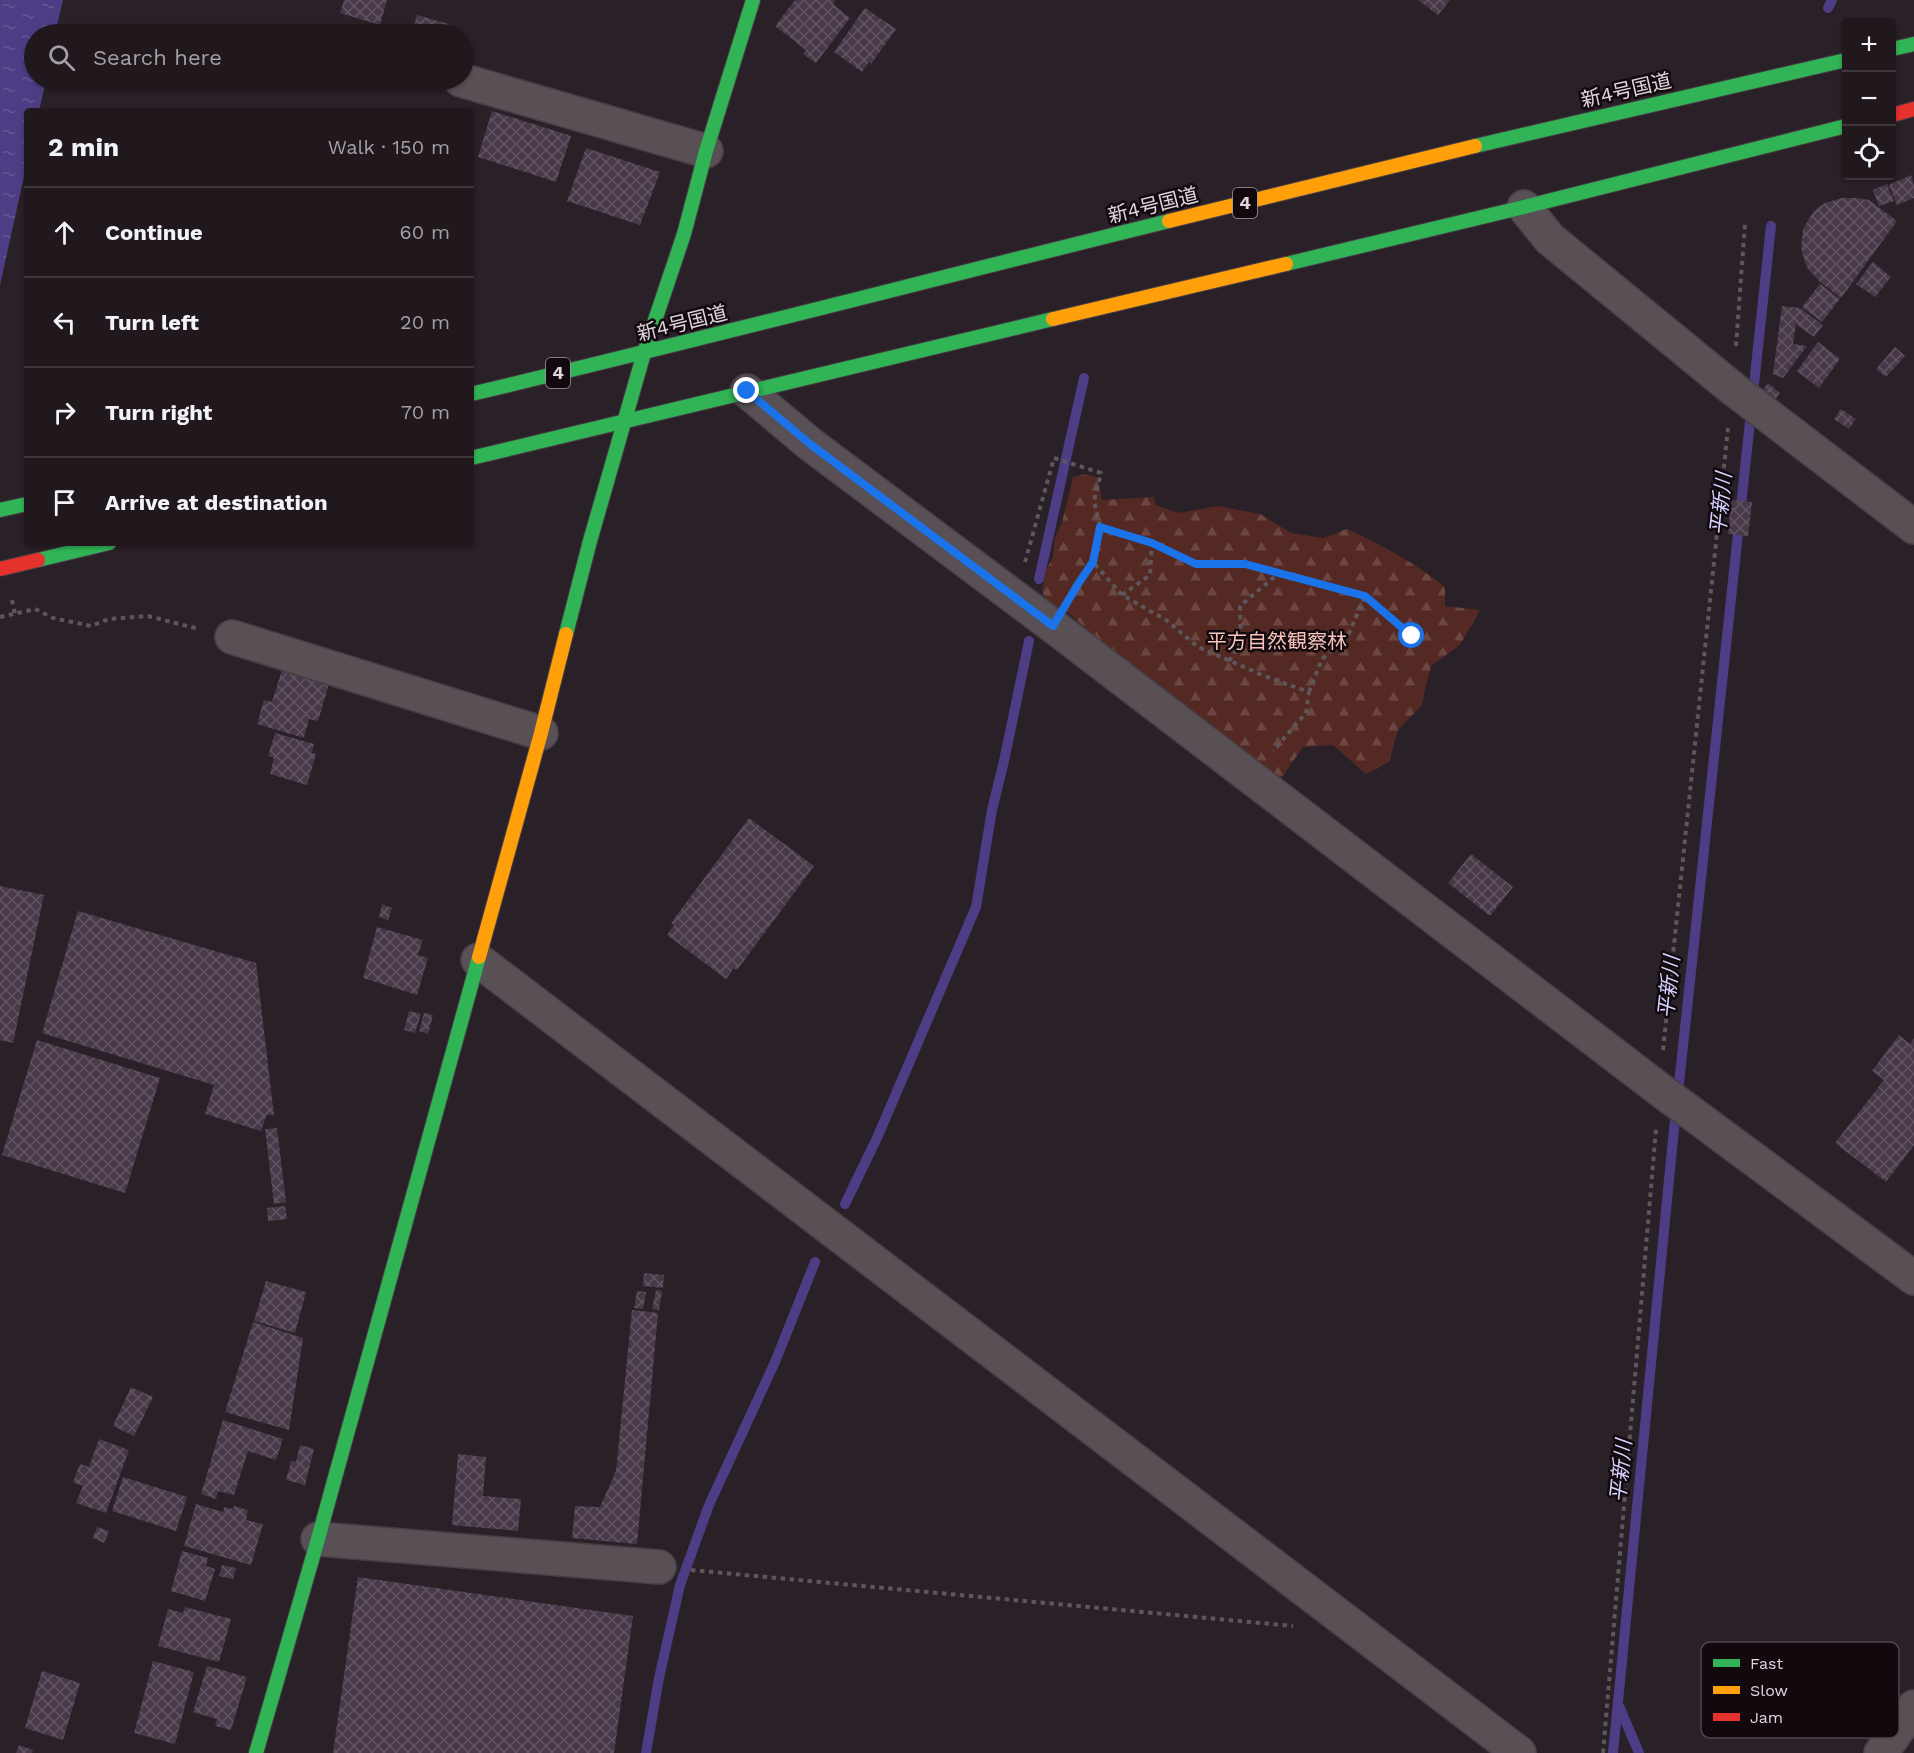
<!DOCTYPE html>
<meta charset="utf-8">
<style>
body{margin:0;font-family:"Work Sans","Noto Sans JP",sans-serif;background:#2d252a;color:#f1f3f6}
.controls{position:absolute;right:18px;top:18px;display:grid;overflow:hidden;border-radius:6px;box-shadow:0 2px 4px #0004}
.controls button{width:54px;height:54px;display:grid;place-items:center;padding:0;border:0;border-bottom:2px solid #3d373b;background:#20181d;color:#f1f3f6;font:30px sans-serif}
.stop{position:absolute;width:18px;height:18px;margin:-14px;border:4px solid #1a73e8;border-radius:50%;background:#fff}
.stop.end{background:#1a73e8;border-color:#fff;box-shadow:0 2px 6px #0008}
.list{margin:0;padding:0;list-style:none}
h2{display:flex;justify-content:space-between;align-items:center;height:78px;margin:0;padding:0 24px;font-size:26px}
h2 small{font-size:20px;font-weight:400;color:#a2a0a4}
.list li{display:grid;grid-template-columns:39px 1fr auto;gap:18px;align-items:center;box-sizing:border-box;height:90px;padding:0 24px;border-top:2px solid #3d373b}
.list b{display:block;font-size:22px;white-space:nowrap}
.list em{font-size:20px;font-style:normal;color:#a2a0a4}
.icon{flex:none;width:33px;height:33px;fill:none;stroke:currentColor;stroke-width:2;stroke-linecap:round;stroke-linejoin:round}
.map{position:relative;flex:none;width:1914px;height:1753px;overflow:hidden}
.search{position:absolute;background:#20181d;box-shadow:0 2px 4px #0004;left:24px;top:24px;width:450px;height:66px;display:flex;align-items:center;gap:15px;box-sizing:border-box;padding:0 21px;border-radius:33px;color:#a2a0a4;font-size:22px}
.panel{position:absolute;background:#20181d;box-shadow:0 2px 4px #0004;left:24px;top:108px;width:450px;height:438px;border-radius:6px}
.map>svg:first-child{display:block}
</style>
<div class="map">
<svg width="1914" height="1753" viewBox="0 0 1914 1753">
<defs>
<pattern id="forest-firs" width="22" height="20" patternUnits="userSpaceOnUse" patternTransform="scale(1.5)"><rect width="22" height="20" fill="#542923"/><path d="M5 1l3.5 6h-7zM16 11l3.5 6h-7z" fill="#6c4742"/></pattern>
<pattern id="water-ripples" width="26" height="14" patternUnits="userSpaceOnUse" patternTransform="scale(1.5)"><rect width="26" height="14" fill="#4c3d85"/><path d="M2 4q2-2 4 0t4 0M15 11q2-2 4 0t4 0" fill="none" stroke="#665896"/></pattern>
<pattern id="building-cross-hatch" width="8" height="8" patternUnits="userSpaceOnUse" patternTransform="scale(1.5)"><rect width="8" height="8" fill="#483949"/><path d="M0 0l8 8M0 8l8-8" fill="none" stroke="#625563"/></pattern>
</defs>
<rect width="100%" height="100%" fill="#2a2027"/>
<path fill="url(#forest-firs)" d="M1086,474L1097,477L1102,500L1153,497L1156,505L1178,513L1218,506L1260,514L1291,533L1323,538L1347,529C1382,545 1415,563 1445,587V606L1480,610L1460,645L1431,666L1421,706L1398,730L1389,762L1366,774L1333,745L1303,747L1280,780L1226,744L1169,692L1107,648L1070,614L1051,608L1042,592L1046,570L1053,557L1055,538L1062,522L1073,477Z"/>
<path fill="url(#water-ripples)" d="M0,0H63L55,34H34V80H46L39,111H27V163L0,285Z"/>
<g fill="none" stroke-linecap="round" stroke-linejoin="round">
<path stroke="#4c3d85" stroke-width="10" d="M1828,8L1832,0
M1039,579L1084,378
M845,1204L877,1138L976,907L992,810L1004,761L1029,641
M1619,1706L1639,1753
M646,1753L659,1678L680,1585L709,1505L775,1362L815,1262
M1613,1753L1672,1149L1771,226"/>
</g>
<path fill="url(#building-cross-hatch)" d="M344,0H387L380,25L340,13Z
M795,0H833L835,1L833,4L850,18L816,63L803,54L806,50L775,26Z
M1418,0H1450L1438,15Z
M865,8L896,29L871,64L869,62L862,72L834,52Z
M417,15L449,24L445,34H411Z
M492,111L571,136L556,182L478,157Z
M586,148L660,172L640,225L567,201Z
M1911,175L1914,186V198L1897,205L1889,185Z
M1887,184L1894,201L1879,206L1873,190Z
M1842,198H1856L1869,200L1897,221L1841,298L1820,282L1807,268L1801,248L1803,229L1814,211L1825,203Z
M1873,262L1891,277L1875,297L1856,284Z
M1820,284L1840,299L1822,322L1802,307Z
M1782,306L1800,308L1823,325L1814,337L1796,324L1793,344L1807,346L1783,378L1773,374Z
M1818,342L1840,359L1819,388L1797,371Z
M1895,347L1905,356L1886,377L1876,369Z
M1768,383L1780,393L1772,404L1760,394Z
M1841,409L1856,419L1849,429L1834,419Z
M1731,500L1752,502L1748,536L1728,534Z
M282,670L329,684L318,721L309,719L304,738L257,724L264,700L272,702Z
M275,733L314,744L312,753L316,754L307,785L270,774L274,758L268,756Z
M749,818L814,866L737,970L734,968L726,979L667,935L674,925L671,923Z
M1471,854L1513,887L1490,916L1448,883Z
M0,886L44,895L13,1043L0,1040Z
M382,904L392,908L388,920L379,917Z
M78,911L256,963L274,1116L267,1114L261,1131L205,1114L214,1085L42,1033Z
M377,927L423,940L418,955L428,958L417,995L363,978Z
M409,1011L421,1014L415,1033L404,1030Z
M424,1013L433,1015L428,1034L419,1031Z
M1899,1035L1910,1044L1914,1038V1145L1886,1182L1835,1143L1884,1080L1872,1071Z
M37,1040L160,1078L125,1193L2,1155Z
M277,1128L286,1202L274,1204L265,1129Z
M285,1206L287,1219L268,1221L267,1208Z
M644,1273L664,1275L663,1288L643,1286Z
M266,1281L306,1292L295,1333L254,1321Z
M656,1290L662,1291L659,1310L652,1309Z
M637,1291L646,1292L643,1309L634,1308Z
M632,1310L658,1313L637,1544L572,1538L575,1506L600,1507L616,1471Z
M253,1322L303,1338L289,1430L225,1412Z
M131,1387L153,1397L134,1436L113,1426Z
M223,1420L283,1439L276,1460L248,1451L234,1495L218,1491L216,1499L201,1494Z
M99,1439L129,1450L106,1513L76,1503L83,1486L73,1482L80,1464L89,1467Z
M300,1445L314,1449L305,1485L286,1480L291,1461L296,1462Z
M458,1454L486,1457L483,1496L521,1499L518,1531L452,1525Z
M123,1477L187,1497L176,1531L112,1511Z
M196,1504L223,1512L224,1507L233,1509L234,1506L248,1510L246,1520L263,1524L251,1565L184,1546Z
M97,1527L109,1531L104,1543L93,1538Z
M182,1551L208,1558L206,1566L215,1569L205,1601L171,1591Z
M222,1565L236,1568L233,1579L219,1576Z
M358,1577L633,1616L614,1753H333Z
M185,1607L231,1619L219,1662L158,1646L168,1609L183,1613Z
M153,1661L194,1672L175,1744L134,1733Z
M207,1666L247,1677L231,1730L215,1726L217,1719L193,1712Z
M42,1671L80,1683L63,1740L25,1728Z
M19,1745L33,1750L32,1753H16Z"/>
<g fill="none" stroke-linecap="round" stroke-linejoin="round">
<g stroke="#473e45" stroke-width="36">
<path id="street" d="M461,80L706,151
M1524,207L1550,239L1732,388L1914,527
M747,391L810,444L1053,626L1659,1089L1914,1278
M232,637L541,733
M478,960L1519,1753
M318,1539L659,1567
M1881,1753L1914,1707"/>
</g>
<g stroke="#473e45" stroke-width="16">
<path id="fast" d="M1892,49L1914,44
M1475,146L1846,60
M1286,264L1524,207L1846,126
M471,394C704,339 937,278 1169,221
M471,458L1053,319
M0,510L27,504
M38,560L109,543
M566,634L590,541L644,353L684,234L706,151L753,0
M256,1753L318,1539L479,957"/>
</g>
<g stroke="#473e45" stroke-width="16">
<path id="slow" d="M1169,221L1475,146
M1053,319L1286,264
M479,957L541,733L566,634"/>
</g>
<g stroke="#473e45" stroke-width="16">
<path id="jam" d="M1892,115L1914,109"/>
</g>
<path stroke="#5d565a" stroke-width="4" stroke-dasharray="4.5 4.5" stroke-linecap="butt" d="M1736,346L1745,224
M1100,527L1152,543L1195,564H1245L1365,596L1412,636
M1025,562L1054,458L1101,473L1094,501L1100,527L1093,562
M1122,595L1150,575L1152,543
M1070,597L1093,562L1122,595L1166,620L1198,647L1267,677L1309,692L1306,713L1273,751
M12,600L15,614
M0,617L35,609L53,618L91,626L109,619L148,616L199,629
M1229,661L1241,642L1240,606L1279,573
M1309,692L1322,659L1347,638L1365,596
M1663,1050L1728,428
M691,1570L1293,1626
M1603,1753L1656,1129"/>
<use href="#street" stroke="#585055" stroke-width="33"/>
<use href="#fast" stroke="#30b455" stroke-width="14"/>
<use href="#slow" stroke="#ff9f0a" stroke-width="14"/>
<use href="#jam" stroke="#e5322d" stroke-width="14"/>
<g stroke="#473e45" stroke-width="16" stroke-linecap="butt">
<path id="jam-bridge" d="M0,569L38,560"/>
</g>
<use href="#jam-bridge" stroke="#e5322d" stroke-width="14"/>
</g>
<g fill="none" stroke-linecap="round" stroke-linejoin="round">
<path stroke="#1a73e8" stroke-width="8" d="M747,391L810,444L1053,626L1078,584L1093,562L1100,527L1152,543L1196,564H1245L1365,596L1412,636"/>
</g>
<g text-anchor="middle" stroke-width="5" stroke-linejoin="round" paint-order="stroke">
<g fill="#11090e" stroke="#a3979e" stroke-width="1.5">
<rect x="1233" y="188" width="24" height="30" rx="4.5"/>
<rect x="546" y="358" width="24" height="30" rx="4.5"/>
</g>
<g font-size="18" font-weight="bold" fill="#e1d4dc">
<text x="1245" y="209">4</text>
<text x="558" y="379">4</text>
</g>
<g font-size="20" fill="#e1d4dc" stroke="#11090e">
<text transform="translate(1626 90) rotate(-13)" y="7">新4号国道</text>
<text transform="translate(1153 205) rotate(-14)" y="7">新4号国道</text>
<text transform="translate(682 323) rotate(-14)" y="7">新4号国道</text>
</g>
<g font-size="20" fill="#f8c3ba" stroke="#11090e">
<text x="1277" y="648">平方自然観察林</text>
</g>
<g font-size="21" font-style="italic" fill="#d5d2ff" stroke="#11090e">
<text transform="translate(1721 504) rotate(-84)" y="7">平新川</text>
<text transform="translate(1669 987) rotate(-84)" y="7">平新川</text>
<text transform="translate(1621 1471) rotate(-84)" y="7">平新川</text>
</g>
</g>
<rect x="1701" y="1642" width="198" height="96" rx="9" fill="#11090e" stroke="#4f464c" stroke-width="1.5"/>
<rect x="1713" y="1659" width="27" height="8" fill="#30b455"/>
<rect x="1713" y="1686" width="27" height="8" fill="#ff9f0a"/>
<rect x="1713" y="1713" width="27" height="8" fill="#e5322d"/>
<g font-size="16" fill="#e1d4dc">
<text x="1750" y="1669">Fast</text>
<text x="1750" y="1696">Slow</text>
<text x="1750" y="1723">Jam</text>
</g>
</svg>
<div class="controls">
<button>+</button>
<button>−</button>
<button><svg class="icon" aria-label="locate" viewBox="0 0 24 24"><circle cx="12" cy="12" r="6"/><path d="M12 2v4M12 18v4M2 12h4M18 12h4"/></svg></button>
</div>
<div class="stop" style="left:1412px;top:636px"></div>
<div class="stop end" style="left:747px;top:391px"></div>
<div class="search"><svg class="icon" aria-label="search" viewBox="0 0 24 24"><circle cx="10" cy="10" r="6"/><path d="M15 15l6 6"/></svg>Search here</div>
<section class="panel">
<h2>2 min<small>Walk · 150 m</small></h2>
<ul class="list">
<li><svg class="icon" aria-label="ahead" viewBox="0 0 24 24"><path d="M12 20V5M6 11l6-6 6 6"/></svg><div><b>Continue</b></div><em>60 m</em></li>
<li><svg class="icon" aria-label="left" viewBox="0 0 24 24"><path d="M17 20v-9H6M10 6l-5 5 5 5"/></svg><div><b>Turn left</b></div><em>20 m</em></li>
<li><svg class="icon" aria-label="right" viewBox="0 0 24 24"><path d="M7 20v-9h11M14 6l5 5-5 5"/></svg><div><b>Turn right</b></div><em>70 m</em></li>
<li><svg class="icon" aria-label="arrive" viewBox="0 0 24 24"><path d="M6 21V4h12l-3 4 3 4H6"/></svg><div><b>Arrive at destination</b></div></li>
</ul>
</section>
</div>
